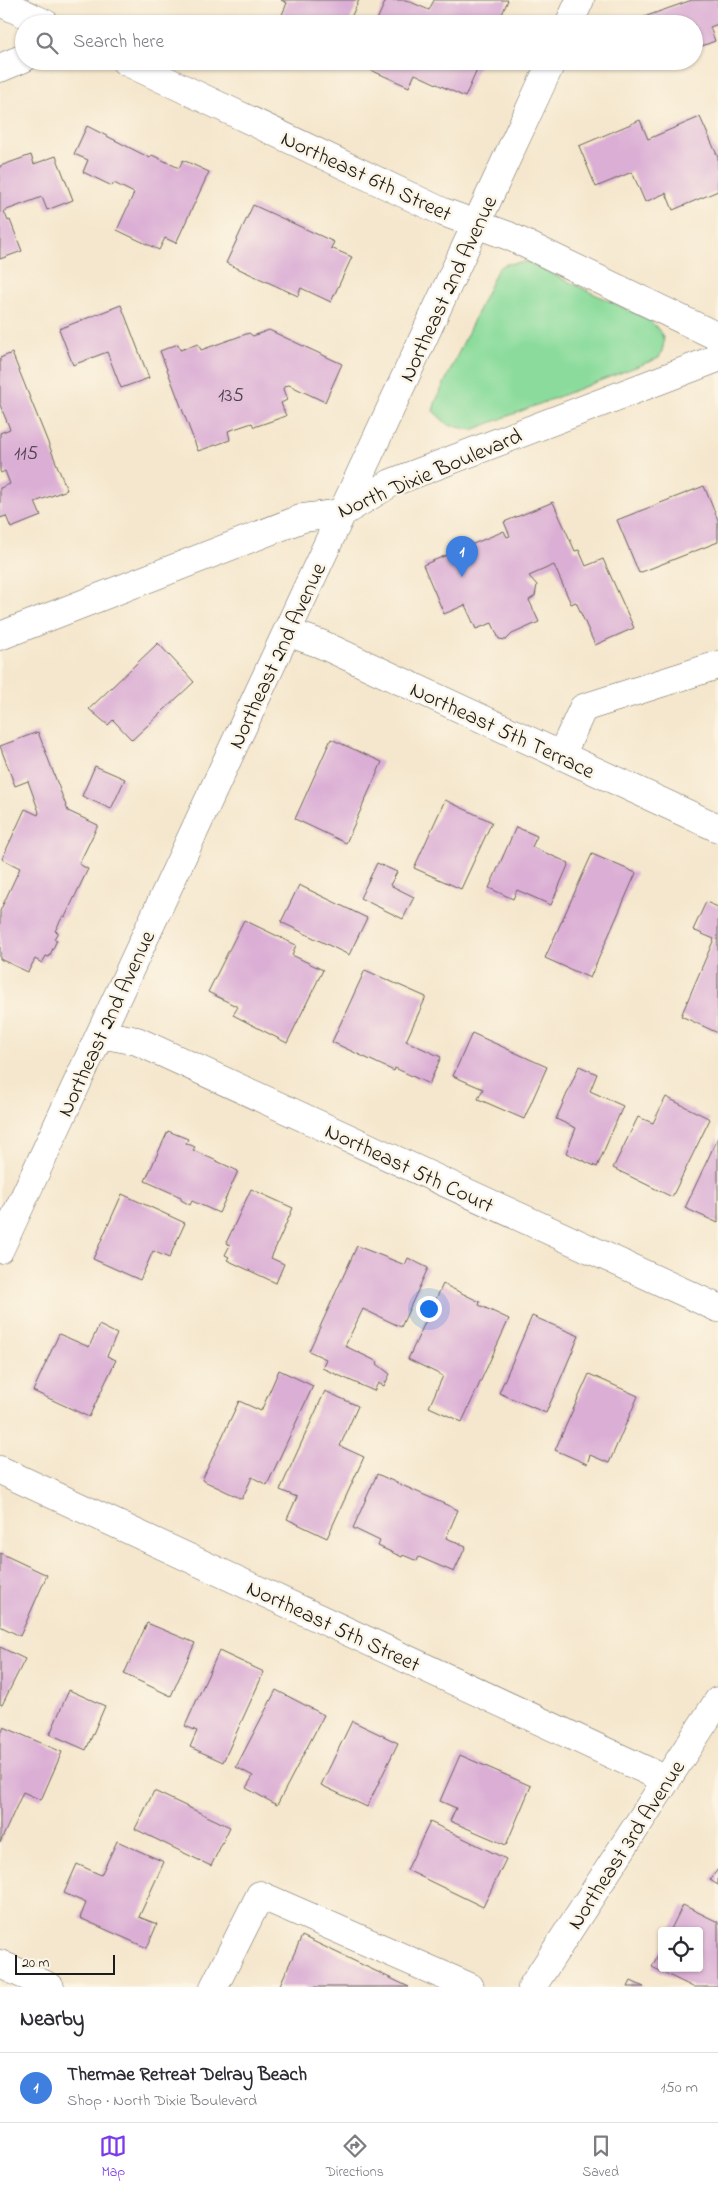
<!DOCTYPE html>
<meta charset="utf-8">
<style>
body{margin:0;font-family:"Indie Flower",sans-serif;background:#f7f7f7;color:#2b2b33}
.controls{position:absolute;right:15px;bottom:15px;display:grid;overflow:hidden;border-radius:5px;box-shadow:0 1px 4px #0004}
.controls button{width:45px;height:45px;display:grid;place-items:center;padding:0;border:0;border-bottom:1px solid #e1e1e2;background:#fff;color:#2b2b33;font:25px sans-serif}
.scale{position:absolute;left:15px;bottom:12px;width:100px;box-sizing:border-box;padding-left:5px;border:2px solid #1c1c1c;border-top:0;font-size:14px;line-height:18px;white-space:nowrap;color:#1c1c1c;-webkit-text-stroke:4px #fcf5e5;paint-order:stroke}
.you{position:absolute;left:428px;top:1308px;width:18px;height:18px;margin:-12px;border:4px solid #fff;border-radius:50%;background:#1a73e8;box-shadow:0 0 0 8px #1a73e833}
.badge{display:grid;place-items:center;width:32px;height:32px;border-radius:50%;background:#7c3aed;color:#fff;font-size:16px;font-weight:700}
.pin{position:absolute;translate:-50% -41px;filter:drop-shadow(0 1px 2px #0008)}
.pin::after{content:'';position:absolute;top:26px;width:18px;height:15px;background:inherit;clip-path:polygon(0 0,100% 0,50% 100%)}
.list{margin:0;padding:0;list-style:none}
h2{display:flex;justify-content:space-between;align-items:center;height:65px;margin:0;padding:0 20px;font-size:21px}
h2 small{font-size:16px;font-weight:400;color:#7c7c81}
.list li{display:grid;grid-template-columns:32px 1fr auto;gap:15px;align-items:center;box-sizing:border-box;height:70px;padding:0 20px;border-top:1px solid #e1e1e2}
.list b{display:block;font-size:19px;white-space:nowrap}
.list p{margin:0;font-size:16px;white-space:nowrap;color:#7c7c81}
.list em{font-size:16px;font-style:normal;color:#7c7c81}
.icon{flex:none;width:28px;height:28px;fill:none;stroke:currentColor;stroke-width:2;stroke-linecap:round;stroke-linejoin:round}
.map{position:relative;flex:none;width:718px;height:1987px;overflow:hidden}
.search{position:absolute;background:#fff;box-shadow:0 1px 4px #0004;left:15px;right:15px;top:15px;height:55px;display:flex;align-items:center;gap:12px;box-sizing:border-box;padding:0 18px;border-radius:28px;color:#7c7c81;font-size:19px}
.sheet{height:135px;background:#fff}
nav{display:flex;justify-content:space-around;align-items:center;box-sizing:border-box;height:70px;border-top:1px solid #e1e1e2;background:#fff;font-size:14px;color:#7c7c81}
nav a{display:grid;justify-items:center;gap:2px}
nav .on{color:#7c3aed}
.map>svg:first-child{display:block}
</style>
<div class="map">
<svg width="718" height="1987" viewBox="0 0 718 1987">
<rect width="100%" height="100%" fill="#fcf5e5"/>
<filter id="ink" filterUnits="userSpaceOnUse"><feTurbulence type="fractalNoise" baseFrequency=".02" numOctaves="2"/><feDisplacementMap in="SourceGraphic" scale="10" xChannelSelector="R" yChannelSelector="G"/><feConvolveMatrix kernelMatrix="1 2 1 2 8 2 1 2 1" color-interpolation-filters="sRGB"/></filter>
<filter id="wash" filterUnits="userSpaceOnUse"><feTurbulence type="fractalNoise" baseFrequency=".0096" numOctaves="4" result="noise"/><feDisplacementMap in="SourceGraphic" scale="20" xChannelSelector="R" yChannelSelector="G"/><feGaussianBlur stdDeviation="1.12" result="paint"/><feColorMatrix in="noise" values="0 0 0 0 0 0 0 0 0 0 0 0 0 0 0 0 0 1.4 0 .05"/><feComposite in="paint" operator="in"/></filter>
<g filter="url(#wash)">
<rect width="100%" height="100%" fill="#f5e7cd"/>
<path fill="#8bdc9c" stroke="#547c5c" d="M527,262L649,320C663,333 668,339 659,358L472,430L448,425L433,411L436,401L498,268L506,264Z"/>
<g id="blocks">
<path fill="#dbafd5" d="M281,0H359L348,24H278L287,3Z
M386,0H406L429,10L434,0H508L498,24H375Z
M692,0H718V24L710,27L715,41L694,49V24H646L644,17Z
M358,61H481L465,97L415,74L409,87L357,64Z
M700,117L718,157V191L673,210L666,193L645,202L632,172L596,187L579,146L640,120L648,139Z
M87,126L150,158L152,155L179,168L183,160L209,172L176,243L165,238L159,250L117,230L134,193L114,183L112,186L83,172L88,160L74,154Z
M31,155L34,164L56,156L73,200L47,210L42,197L4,211L8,221L10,220L22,251L0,259V166Z
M253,205L334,242L331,248L352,257L331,302L301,288L298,296L226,263Z
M121,305L149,378L121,388L107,352L73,365L59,329Z
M269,330L342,364L325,402L289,385L285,386L283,389L287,400L281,403L286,416L254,427L252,423L228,431L230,440L198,451L160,351L178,344L180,350L198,344L201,350L249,333L253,336Z
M12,353L67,490L35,502L41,516L11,528L6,516L0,518V488L10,484L5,471L1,473L0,471V433L10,429L0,405V358Z
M704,486L718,520V542L639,573L617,520Z
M553,502L575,551L579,550L586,566L603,559L634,628L595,645L576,602L571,604L554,565L529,576L537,585L535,596L529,600L539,622L512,634L506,640L499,639L492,623L476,629L465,605L444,614L423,565L504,531L507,537L510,536L504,522Z
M158,643L194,682L132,740L113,720L108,725L89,709Z
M38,732L68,811L98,825L79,864L88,869L65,917L63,916L55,931L58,932L54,939L57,940L49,957L46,956L42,963L35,959L28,972L0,959V911L20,868L2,859L25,809L38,815L39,812L28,781L15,786L0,746Z
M331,739L382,762L346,843L295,819Z
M95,766L125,779L111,809L82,796Z
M445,800L492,822L461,889L414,868Z
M516,827L537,836L532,847L569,863L551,905L517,890L513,899L489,888Z
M592,854L636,873L590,978L545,958Z
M377,863L397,872L390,885L414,897L403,919L360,898Z
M299,885L367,918L349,955L281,922Z
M706,902L718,907V1033L681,1016L714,939L693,930Z
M244,920L296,945L292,955L323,970L287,1043L233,1015L238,1007L208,992Z
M365,970L426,997L406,1041L441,1057L429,1084L395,1068L394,1071L332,1042Z
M472,1033L547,1067L524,1119L478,1099L483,1089L453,1076Z
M579,1066L597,1074L590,1091L623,1106L597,1167L566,1153L576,1128L556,1119Z
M666,1097L710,1119L672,1197L613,1168L638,1117L653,1123Z
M168,1131L188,1139L186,1143L195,1147L193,1150L238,1171L219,1213L192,1201L190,1205L181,1200V1197L145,1181Z
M718,1137V1223L685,1208Z
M251,1189L293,1208L271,1258L284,1264L276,1283L227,1260L229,1257L225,1255L230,1245L226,1243Z
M122,1194L185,1223L169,1258L153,1251L140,1280L93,1259Z
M357,1246L405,1265L408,1258L428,1268L401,1327L363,1309L345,1346L378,1362L377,1364L390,1374L384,1386L378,1383L374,1391L322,1368L326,1359L309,1351Z
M443,1284L480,1302L479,1305L509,1319L462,1422L429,1407L443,1376L408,1359Z
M532,1316L579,1336L546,1413L499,1393Z
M99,1325L117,1334L107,1356L116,1360L89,1417L33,1391L59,1334L89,1347Z
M279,1370L313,1386L267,1485L252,1477L242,1499L202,1480L239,1401L261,1411Z
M589,1374L638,1396L609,1463L590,1455L587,1464L555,1450Z
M325,1391L358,1406L340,1446L364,1457L327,1538L287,1519L297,1497L280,1490Z
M377,1474L458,1510L446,1538L466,1546L454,1572L419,1557L417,1561L403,1555L402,1557L378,1546L380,1541L353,1528Z
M0,1553L47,1575L20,1636L0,1626Z
M147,1623L195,1643L171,1696L124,1674Z
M0,1647L25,1659L2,1705L0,1704Z
M219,1651L264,1672L223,1762L190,1747L197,1731L185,1726Z
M69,1690L105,1706L86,1750L50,1734Z
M276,1690L324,1715L277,1805L246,1788L253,1776L236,1767Z
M352,1721L398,1743L367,1807L321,1785Z
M4,1727L62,1752L41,1800L23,1792L0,1843V1736Z
M460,1755L531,1786L506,1845L450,1821L456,1808L440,1801Z
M154,1791L230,1827L211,1866L135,1829Z
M430,1822L506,1859L483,1907L407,1870Z
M117,1841L164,1862L139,1917L157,1924L147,1948L80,1918L86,1903L64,1893L77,1864L101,1875Z
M718,1869V1885L710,1880Z
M683,1905L718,1922V1987H693L652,1967L662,1947V1968H699V1931H670Z
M302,1936L409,1987H279Z
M631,1981L644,1987H628Z"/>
</g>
</g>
<g filter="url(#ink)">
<use href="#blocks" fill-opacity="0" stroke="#68635a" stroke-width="1"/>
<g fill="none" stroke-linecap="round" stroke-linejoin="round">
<g stroke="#68635a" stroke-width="29">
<path id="minor" d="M0,2L46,24
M569,24L580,0
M125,61L443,212L509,236L718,337
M0,68L24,58
M287,632L321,644L718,828
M0,636L303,518L342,513L391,483L718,358
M561,756L583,708L718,665
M100,1034L137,1041L718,1308
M0,1249L552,61
M0,1470L667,1780
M0,1964L50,1987
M214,1987L260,1895L470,1987
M532,1987L718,1701"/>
</g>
<use href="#minor" stroke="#fff" stroke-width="28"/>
</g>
</g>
<g text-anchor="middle" stroke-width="5" stroke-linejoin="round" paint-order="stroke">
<g font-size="20" fill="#4c414a">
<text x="231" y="401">135</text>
<text x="26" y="459">115</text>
</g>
<g font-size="22" fill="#1c1c1c" stroke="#fcf5e5">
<text transform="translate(367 175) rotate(25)" y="8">Northeast 6th Street</text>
<text transform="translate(447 288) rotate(-65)" y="8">Northeast 2nd Avenue</text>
<text transform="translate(429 472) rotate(-23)" y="8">North Dixie Boulevard</text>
<text transform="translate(276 655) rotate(-65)" y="8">Northeast 2nd Avenue</text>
<text transform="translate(503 729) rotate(25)" y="8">Northeast 5th Terrace</text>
<text transform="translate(105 1023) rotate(-65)" y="8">Northeast 2nd Avenue</text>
<text transform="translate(410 1167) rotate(25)" y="8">Northeast 5th Court</text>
<text transform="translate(334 1625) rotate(25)" y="8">Northeast 5th Street</text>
<text transform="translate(625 1844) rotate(-57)" y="8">Northeast 3rd Avenue</text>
</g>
</g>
</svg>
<div class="controls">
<button><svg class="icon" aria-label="locate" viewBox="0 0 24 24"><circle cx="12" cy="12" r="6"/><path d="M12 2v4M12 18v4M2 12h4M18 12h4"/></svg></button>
</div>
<div class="scale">20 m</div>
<div class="you"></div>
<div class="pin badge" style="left:462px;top:577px;background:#3f7fe0">1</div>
<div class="search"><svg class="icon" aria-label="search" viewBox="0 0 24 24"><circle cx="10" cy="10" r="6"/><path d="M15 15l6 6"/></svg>Search here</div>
</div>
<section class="sheet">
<h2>Nearby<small></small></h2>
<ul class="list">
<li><span class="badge" style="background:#3f7fe0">1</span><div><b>Thermae Retreat Delray Beach</b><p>Shop · North Dixie Boulevard</p></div><em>150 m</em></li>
</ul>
</section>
<nav>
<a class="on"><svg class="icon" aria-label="map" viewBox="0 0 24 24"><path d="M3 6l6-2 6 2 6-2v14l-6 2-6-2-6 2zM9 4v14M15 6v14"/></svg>Map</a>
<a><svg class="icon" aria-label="directions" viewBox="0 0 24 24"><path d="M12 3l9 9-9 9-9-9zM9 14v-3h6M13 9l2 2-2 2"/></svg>Directions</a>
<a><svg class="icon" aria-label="saved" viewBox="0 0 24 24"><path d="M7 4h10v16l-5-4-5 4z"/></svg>Saved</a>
</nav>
